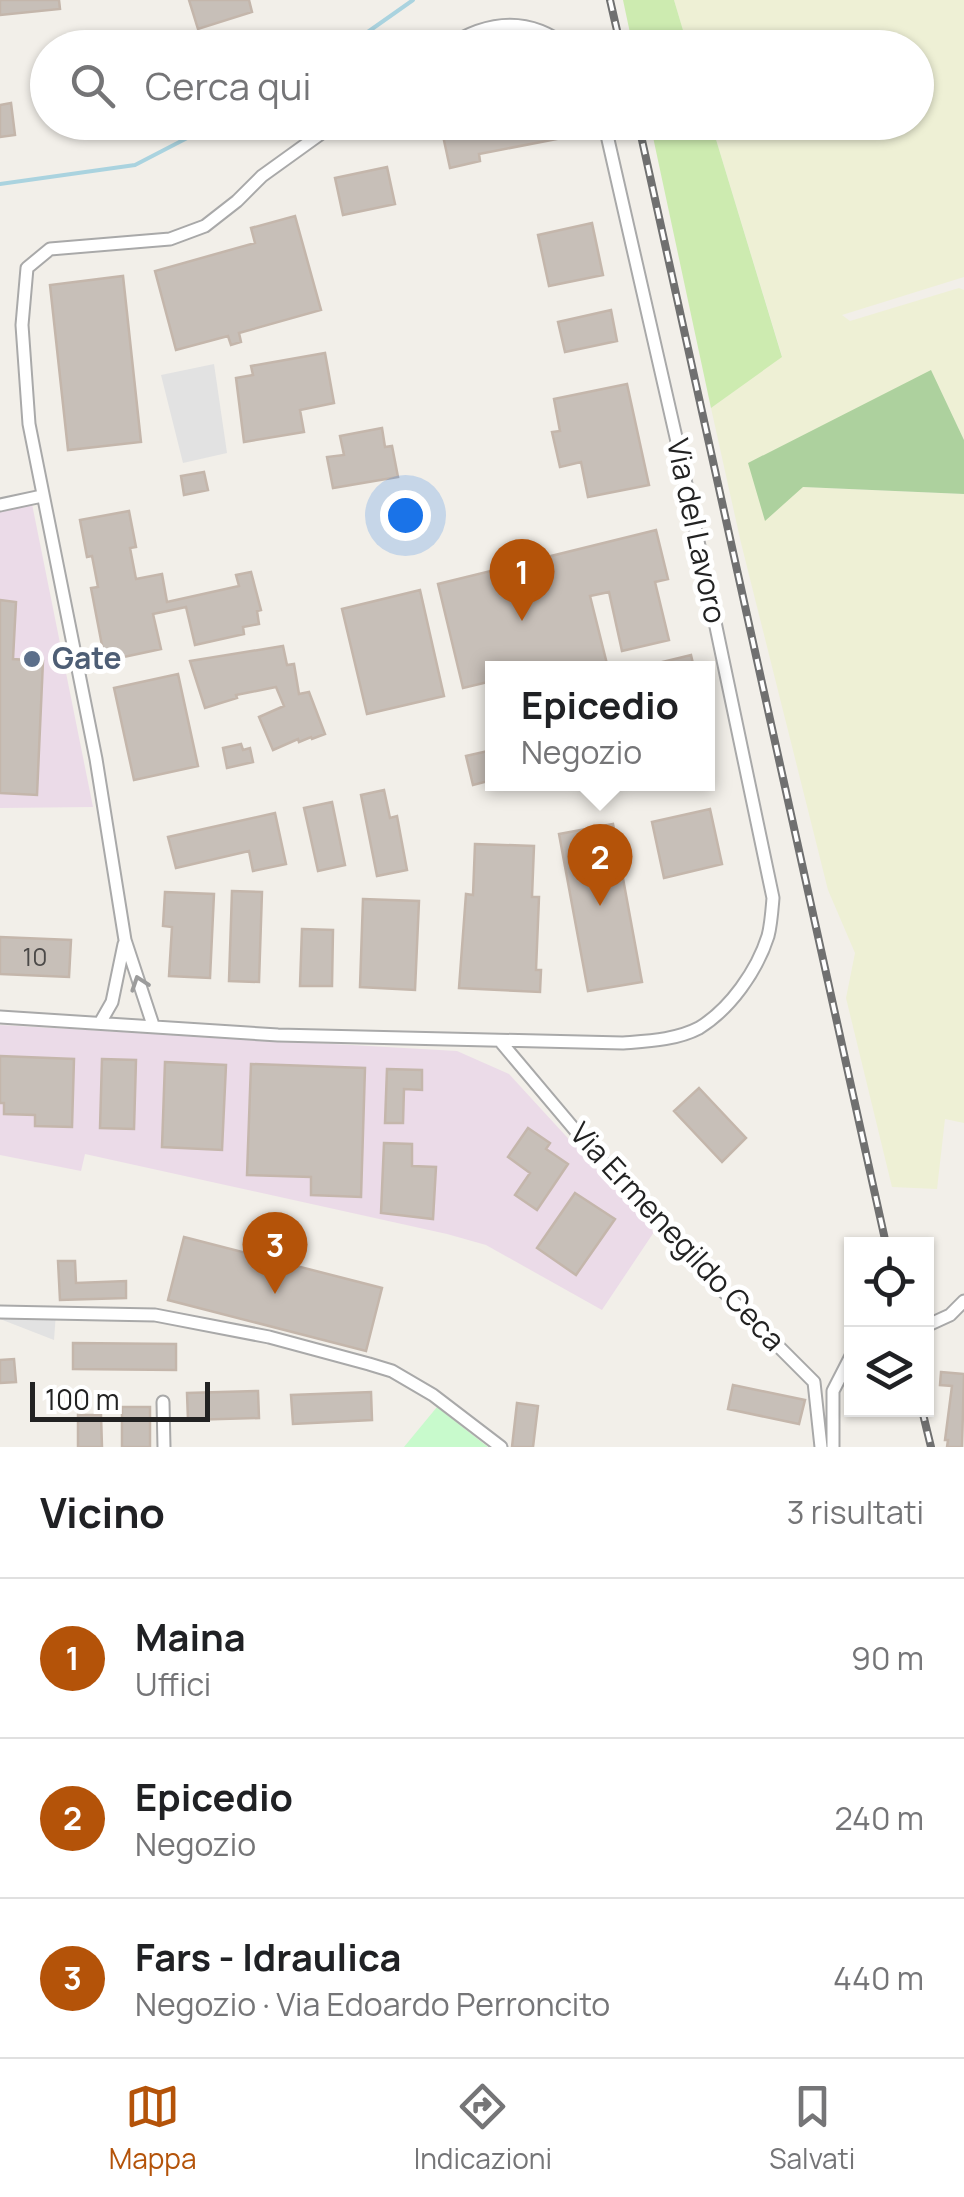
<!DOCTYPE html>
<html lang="it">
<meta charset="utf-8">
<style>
body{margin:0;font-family:Manrope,sans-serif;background:#f2f2f2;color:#202124}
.controls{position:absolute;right:30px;bottom:30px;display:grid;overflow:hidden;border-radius:0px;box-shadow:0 2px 8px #0004}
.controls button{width:90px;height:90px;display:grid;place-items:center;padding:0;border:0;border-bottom:2px solid #e0e0e0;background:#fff;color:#202124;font:50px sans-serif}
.scale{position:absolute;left:30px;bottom:25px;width:180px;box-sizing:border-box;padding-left:10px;border:5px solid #222;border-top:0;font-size:28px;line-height:35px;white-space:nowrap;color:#222;-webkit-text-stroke:8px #fff;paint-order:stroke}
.you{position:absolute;left:405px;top:515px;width:35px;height:35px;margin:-25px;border:8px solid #fff;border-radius:50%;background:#1a73e8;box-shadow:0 0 0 15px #1a73e833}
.badge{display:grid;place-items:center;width:65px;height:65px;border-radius:50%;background:#b45309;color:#fff;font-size:32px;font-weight:700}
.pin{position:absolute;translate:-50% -82px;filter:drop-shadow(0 2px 5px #0008)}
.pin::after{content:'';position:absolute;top:52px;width:35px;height:30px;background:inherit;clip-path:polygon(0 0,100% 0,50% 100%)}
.popup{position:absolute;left:485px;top:661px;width:230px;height:130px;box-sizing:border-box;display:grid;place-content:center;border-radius:0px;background:#fff;filter:drop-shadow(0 2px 8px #0005);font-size:32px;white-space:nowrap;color:#757577}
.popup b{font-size:38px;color:#202124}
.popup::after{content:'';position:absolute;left:50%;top:100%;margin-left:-20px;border:20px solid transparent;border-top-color:#fff}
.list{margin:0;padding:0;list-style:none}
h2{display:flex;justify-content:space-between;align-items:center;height:130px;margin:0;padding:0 40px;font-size:42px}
h2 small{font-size:32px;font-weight:400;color:#757577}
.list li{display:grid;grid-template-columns:65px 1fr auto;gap:30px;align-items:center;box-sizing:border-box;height:160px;padding:0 40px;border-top:2px solid #e0e0e0}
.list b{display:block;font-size:38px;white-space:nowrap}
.list p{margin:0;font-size:32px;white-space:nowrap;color:#757577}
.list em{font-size:32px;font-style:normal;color:#757577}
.icon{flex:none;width:55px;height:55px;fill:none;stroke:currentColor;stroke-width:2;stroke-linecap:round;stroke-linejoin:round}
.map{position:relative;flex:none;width:964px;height:1447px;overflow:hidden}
.search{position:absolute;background:#fff;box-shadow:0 2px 8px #0004;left:30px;right:30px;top:30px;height:110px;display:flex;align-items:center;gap:25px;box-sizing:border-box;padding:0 35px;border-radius:55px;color:#757577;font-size:38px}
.sheet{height:610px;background:#fff}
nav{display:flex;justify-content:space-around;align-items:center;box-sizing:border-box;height:140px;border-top:2px solid #e0e0e0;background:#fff;font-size:28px;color:#757577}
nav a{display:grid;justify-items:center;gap:5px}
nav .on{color:#b45309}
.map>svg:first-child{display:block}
</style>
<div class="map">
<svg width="964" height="1447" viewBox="0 0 964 1447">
<rect width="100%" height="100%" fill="#f2efe9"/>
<path fill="#ebdbe8" d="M32,504L93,807L0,808V512Z
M0,1025L457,1051L509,1074L654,1232L602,1310L486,1245L447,1234L85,1154L81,1171L0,1155Z"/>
<path fill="#eef0d5" d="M674,0H964V277L842,315L850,321L959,288L964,290V440L931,371L803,487L964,494V1123L945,1119L937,1189L892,1187L846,998L855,953L828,890L741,543L711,408L782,356L711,123L916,122V48L688,47Z"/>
<path fill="#cdebb0" d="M623,0H674L688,47H633Z
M650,123H711L782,357L711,408Z"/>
<path fill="#add19e" d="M931,370L964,440V494L803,487L765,521L748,463Z"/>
<path fill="#c8facc" d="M437,1407L488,1447H404Z"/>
<path fill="#e2e2e2" d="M214,364L227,453L183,463L161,375Z
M0,1313H56L54,1340L0,1319Z"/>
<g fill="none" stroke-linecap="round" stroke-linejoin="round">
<path stroke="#aad3df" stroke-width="4" d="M345,48L413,0
M0,184L135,165L218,122"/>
</g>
<path fill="#c7bfb8" stroke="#c4b6ab" stroke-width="2.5" d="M0,0H59L60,9L0,15Z
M189,0H249L252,12L198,29Z
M11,103L15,135L0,137V105Z
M440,122H564L567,137L479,154L480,161L450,168Z
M387,167L395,204L343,215L335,178Z
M295,216L321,310L239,333L241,342L231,345L228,336L176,350L155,271L255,243L251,228Z
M592,223L603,275L549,286L538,235Z
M123,276L141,442L68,450L50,285Z
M611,310L617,341L565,352L558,322Z
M325,353L334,403L300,410L304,432L244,442L236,378L253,375L251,366Z
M627,384L649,485L588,497L581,462L560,467L552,432L560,431L554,399Z
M382,428L385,447L392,446L398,477L333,488L327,457L344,455L340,436Z
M204,472L208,490L184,495L181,476Z
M129,511L136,547L130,548L136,579L162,574L167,602L239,586L236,575L251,572L261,610L257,611L259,624L243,627L244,634L195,645L186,607L153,614L161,649L105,661L91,588L98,587L92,556L87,557L80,520Z
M656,530L668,579L655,582L669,640L622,651L609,592L590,596L608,668H492V681L463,688L438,584Z
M420,590L444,696L367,714L342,609Z
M0,600L16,602L13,659L43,661L37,795L0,793Z
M283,646L287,665L294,664L299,694L309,692L325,734L312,739L311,737L299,742L298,739L273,750L259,717L284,706L276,687L236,695L237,698L205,708L190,661Z
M691,655L694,668H650V665Z
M178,674L198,766L134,780L114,688Z
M241,744L243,750L250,748L253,762L227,768L223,748Z
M492,750V780L473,785L466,756Z
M384,790L390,818L397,816L407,870L377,876L361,795Z
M332,802L345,865L318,871L304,808Z
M710,809L722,864L664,878L652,822Z
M275,813L286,864L253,871L249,851L176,868L168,837Z
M613,824L642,982L588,991L559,834Z
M475,844L534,846L532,897H539L536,970H541L540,992L459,988L466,894L473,895Z
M232,891L262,892L259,982L229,981Z
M165,892L214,894L210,978L169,976L172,927L163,926Z
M363,899L419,901L415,990L360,987Z
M302,929L333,930L332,986H300Z
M0,937L71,940L69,977L0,974Z
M0,1056L74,1059L72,1127L35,1126V1115L4,1114V1103H0Z
M102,1059L136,1060L134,1129L100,1128Z
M165,1062L226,1065L222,1150L162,1147Z
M251,1064L365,1068L361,1197L311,1195V1177L247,1175Z
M387,1069L422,1070V1090L404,1089L403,1123H385Z
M699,1088L746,1138L722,1162L674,1111Z
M528,1128L550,1143L546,1149L568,1164L537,1210L515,1195L530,1173L508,1157Z
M384,1143L412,1144V1166L436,1167L433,1219L381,1213Z
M575,1193L615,1219L576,1275L537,1248Z
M184,1237L382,1288L366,1351L168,1300Z
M58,1261H75L76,1283L126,1281V1298L60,1300Z
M73,1343L176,1344V1370L73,1369Z
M14,1359L16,1382L0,1383V1360Z
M941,1372L964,1374L962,1447H947L948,1440H945L952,1386L940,1385Z
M733,1385L805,1400L799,1424L728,1409Z
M258,1391L259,1418L188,1420L187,1393Z
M371,1392L372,1420L293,1424L291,1395Z
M517,1403L538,1406L533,1447H512Z
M122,1407H150V1447H122Z
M78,1415H101L102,1447H78Z"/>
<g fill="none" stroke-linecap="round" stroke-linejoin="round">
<g stroke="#a9a9a9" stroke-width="15">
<path id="street" d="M445,48C487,20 528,15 569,48
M0,505L42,496
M0,1017L278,1035L623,1043C648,1041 676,1040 699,1028C730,1009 757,971 768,936C771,925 772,910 773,898L678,446L604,122
M100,1023L112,1002L124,944
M153,1025L125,940L96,759L29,424L22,325L27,268L50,249L170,239L205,226L237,201L262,176L337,122
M500,1041L591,1149L702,1270L814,1382L821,1447
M0,1312L155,1315L269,1337L369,1364L392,1371L433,1395L501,1447
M926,1326L950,1315L964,1301
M163,1402L164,1447
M833,1447V1391L852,1354"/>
</g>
<use href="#street" stroke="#fff" stroke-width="11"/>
<g stroke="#707070" stroke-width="8">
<path id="rail" d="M610,0L621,48
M638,122L886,1244
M922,1410L931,1447"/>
</g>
<use href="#rail" stroke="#fff" stroke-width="4" stroke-dasharray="11" stroke-linecap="butt"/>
</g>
<defs><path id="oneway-chevron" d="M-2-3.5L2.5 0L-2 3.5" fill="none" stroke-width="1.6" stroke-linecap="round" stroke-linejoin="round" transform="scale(2.5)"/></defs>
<use stroke="#9c9c9c" href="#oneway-chevron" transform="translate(139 983) rotate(-109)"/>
<circle fill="#5c6f8a" stroke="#fff" stroke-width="4" cx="32" cy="659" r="10"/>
<g text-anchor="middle" stroke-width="10" stroke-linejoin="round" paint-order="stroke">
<g font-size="25" fill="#4b4948">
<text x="35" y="966">10</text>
</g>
<g font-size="30" fill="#222" stroke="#fff">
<text transform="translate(696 531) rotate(78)" y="10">Via del Lavoro</text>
<text transform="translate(677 1237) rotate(47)" y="10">Via Ermenegildo Ceca</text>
</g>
<g font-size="30" font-weight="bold" fill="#4e5e75" stroke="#fff" text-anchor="start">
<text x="52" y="669">Gate</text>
</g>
</g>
</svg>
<div class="controls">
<button><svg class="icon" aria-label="locate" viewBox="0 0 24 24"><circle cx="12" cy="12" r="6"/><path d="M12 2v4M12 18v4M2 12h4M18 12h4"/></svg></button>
<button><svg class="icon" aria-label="layers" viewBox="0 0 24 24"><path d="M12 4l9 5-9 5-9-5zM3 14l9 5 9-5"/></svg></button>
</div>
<div class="scale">100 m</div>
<div class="you"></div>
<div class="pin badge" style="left:522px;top:621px">1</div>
<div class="pin badge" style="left:600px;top:906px">2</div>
<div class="popup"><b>Epicedio</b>Negozio</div>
<div class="pin badge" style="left:275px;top:1294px">3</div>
<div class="search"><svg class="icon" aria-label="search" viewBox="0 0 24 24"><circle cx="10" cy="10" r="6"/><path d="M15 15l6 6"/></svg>Cerca qui</div>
</div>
<section class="sheet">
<h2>Vicino<small>3 risultati</small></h2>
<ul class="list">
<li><span class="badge">1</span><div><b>Maina</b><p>Uffici</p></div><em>90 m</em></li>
<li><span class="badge">2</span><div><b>Epicedio</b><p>Negozio</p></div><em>240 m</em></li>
<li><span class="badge">3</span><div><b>Fars - Idraulica</b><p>Negozio · Via Edoardo Perroncito</p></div><em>440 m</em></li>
</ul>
</section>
<nav>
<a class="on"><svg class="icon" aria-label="map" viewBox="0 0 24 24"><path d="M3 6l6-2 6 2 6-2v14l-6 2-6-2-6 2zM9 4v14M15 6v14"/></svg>Mappa</a>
<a><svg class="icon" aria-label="directions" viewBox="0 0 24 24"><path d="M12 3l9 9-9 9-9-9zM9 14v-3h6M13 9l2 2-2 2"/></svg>Indicazioni</a>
<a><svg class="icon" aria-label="saved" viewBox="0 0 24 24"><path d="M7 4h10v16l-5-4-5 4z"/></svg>Salvati</a>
</nav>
